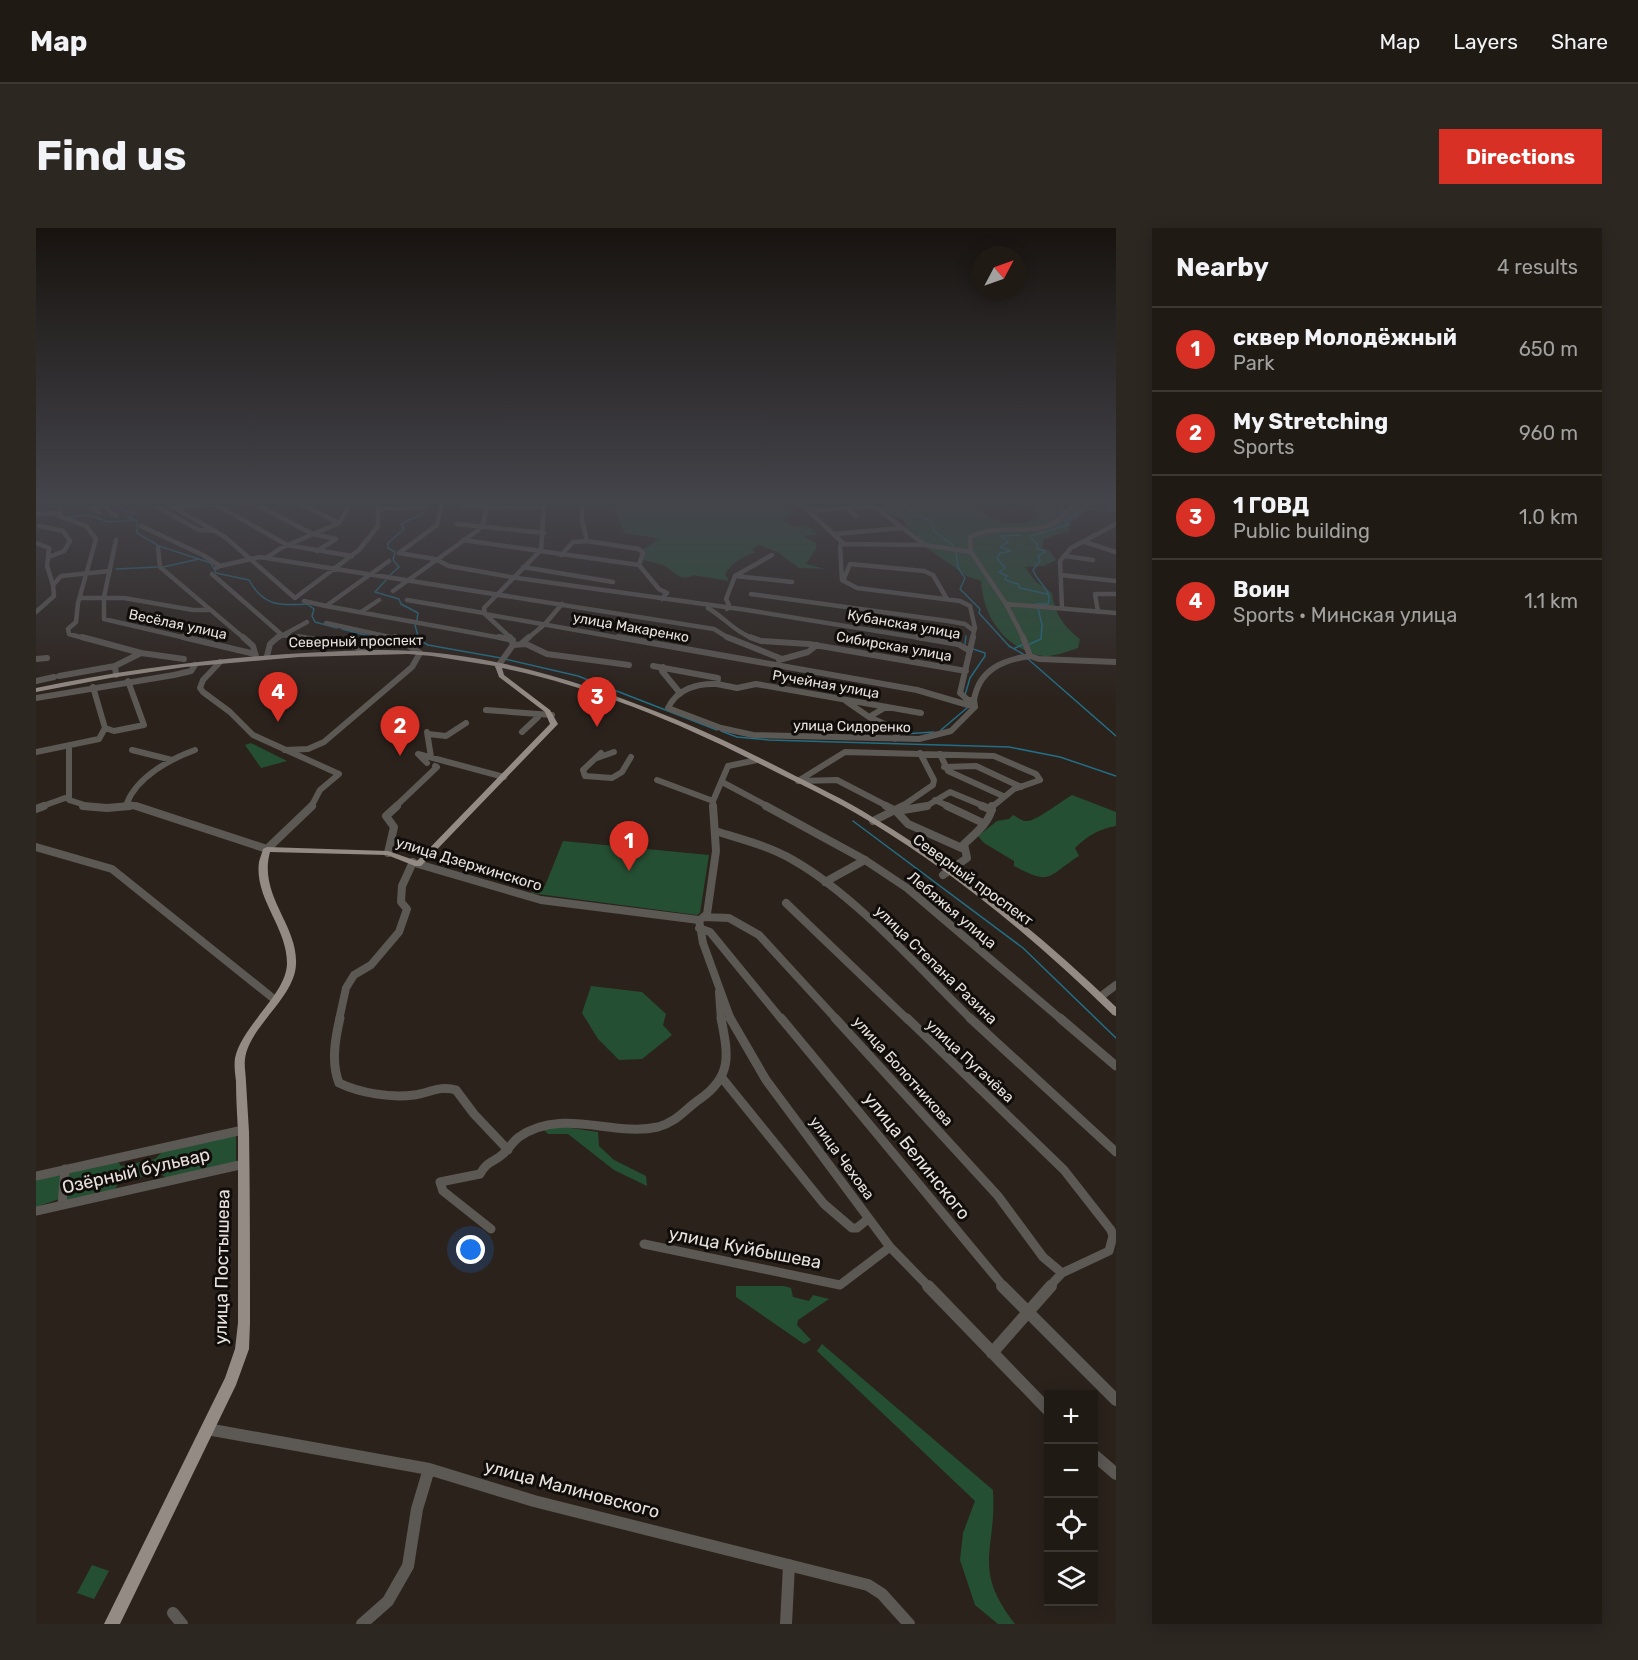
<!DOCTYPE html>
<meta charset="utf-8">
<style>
body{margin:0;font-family:Rubik,sans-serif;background:#2d2722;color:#f1f3f6}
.controls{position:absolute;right:18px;bottom:18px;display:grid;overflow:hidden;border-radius:0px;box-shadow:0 3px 15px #0003}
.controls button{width:54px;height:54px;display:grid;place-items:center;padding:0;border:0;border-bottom:2px solid #3d3834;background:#201a15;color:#f1f3f6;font:30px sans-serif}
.compass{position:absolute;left:936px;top:18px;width:54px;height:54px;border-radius:50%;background:#201a15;box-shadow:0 3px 15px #0003;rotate:49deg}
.you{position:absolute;left:435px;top:1022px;width:21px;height:21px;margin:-15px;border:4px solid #fff;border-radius:50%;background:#1a73e8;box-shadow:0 0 0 9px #1a73e833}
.badge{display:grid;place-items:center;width:39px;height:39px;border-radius:50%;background:#d93025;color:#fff;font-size:20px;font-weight:700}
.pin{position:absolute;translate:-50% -50px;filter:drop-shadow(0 2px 3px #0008)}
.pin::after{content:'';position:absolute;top:32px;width:21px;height:18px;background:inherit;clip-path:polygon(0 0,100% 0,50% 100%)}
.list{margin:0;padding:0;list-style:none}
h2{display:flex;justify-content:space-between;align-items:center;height:78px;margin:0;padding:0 24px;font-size:26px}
h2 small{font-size:20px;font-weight:400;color:#a2a1a0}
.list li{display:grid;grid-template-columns:39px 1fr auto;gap:18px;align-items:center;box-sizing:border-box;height:84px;padding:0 24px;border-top:2px solid #3d3834}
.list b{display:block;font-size:22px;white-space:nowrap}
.list p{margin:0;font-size:20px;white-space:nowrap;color:#a2a1a0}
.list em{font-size:20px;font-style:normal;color:#a2a1a0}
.icon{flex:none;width:33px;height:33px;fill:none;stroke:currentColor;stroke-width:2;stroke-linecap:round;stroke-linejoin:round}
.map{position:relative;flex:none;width:1080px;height:1396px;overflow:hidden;border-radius:0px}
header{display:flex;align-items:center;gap:36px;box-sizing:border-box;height:84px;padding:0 30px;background:#201a15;border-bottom:2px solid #3d3834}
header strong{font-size:28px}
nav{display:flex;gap:33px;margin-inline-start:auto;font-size:21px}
.intro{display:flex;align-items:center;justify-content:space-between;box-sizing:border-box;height:144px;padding:0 36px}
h1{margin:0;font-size:42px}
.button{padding:15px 27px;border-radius:0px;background:#d93025;color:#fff;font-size:21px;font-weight:700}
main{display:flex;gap:36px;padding:0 36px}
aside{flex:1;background:#201a15;border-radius:0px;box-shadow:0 3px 15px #0003}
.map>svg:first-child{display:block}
</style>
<header>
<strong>Map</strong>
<nav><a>Map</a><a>Layers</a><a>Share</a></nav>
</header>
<div class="intro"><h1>Find us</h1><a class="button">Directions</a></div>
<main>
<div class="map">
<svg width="1080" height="1396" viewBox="0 0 1080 1396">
<rect width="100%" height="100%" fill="#2b221c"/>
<path fill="#254f33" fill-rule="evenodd" d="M578,276H749L759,284L754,286L748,293L758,299L772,298L782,306L768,308L780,315V321L770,336L789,341L763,340L743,325L723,317L715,322L720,324C707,329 697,333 689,346L693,353L657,347C643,355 638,342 627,337C621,335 614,334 608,332L607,321L624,311L589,305L577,280Z
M837,276H1034L1031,279L1037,280L1041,276H1080V285L1047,281V286L1035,294L1033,303L1008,311L1006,320L1014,323L1020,332L1008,338L989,339L999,353L1016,365C1018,385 1028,399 1044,411L1042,420C1030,424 1013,431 1001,427C966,417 947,387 945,353L931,348L891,320C886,308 872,305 867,291L850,286ZM959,279L979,283L984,280L1004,285C994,302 955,297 945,282Z
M215,515L251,533L225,540L209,517Z
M1036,567L1080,584V598C1063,601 1051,608 1039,620L1043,628C1010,649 1016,658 978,638V633L948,615L942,608L961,593L973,591L977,587C981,589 986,593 990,593C998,595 1027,572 1036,567Z
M527,613L673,627L664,685L661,687L494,665L509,658Z
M555,758L606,764L630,786L627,797L636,807L606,831L583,832L562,811L546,785Z
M528,899L562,904L563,918L578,932L610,948L611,958L578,942L532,906H512L507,901Z
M200,908V934L130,950L124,945L84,953L79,961L29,972L33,945L81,932L85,938L119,931L129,921Z
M25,947L23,971L0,979V950Z
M700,1058H748L755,1060L757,1069L773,1073L777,1067L793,1071L762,1092L761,1097L775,1112L768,1116L700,1069Z
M786,1116L957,1262C961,1323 935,1339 979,1396H962L939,1377L924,1332L927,1305L939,1273L781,1123Z
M56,1337L73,1343L58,1371L41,1365Z"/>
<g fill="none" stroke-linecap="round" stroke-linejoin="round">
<path stroke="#226e87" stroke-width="1.5" d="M78,276L88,282
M868,276L877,286L896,293L897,302L918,318
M89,283L99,285L92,289L101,293V305L123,318L175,335L180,345L213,352C227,378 244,378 271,376L278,381L276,388L279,394L301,400
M33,289L52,287L72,294L95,292
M984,307L964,308L972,314L964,319L975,323L964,325L961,330L969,340L963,344L971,348L969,352L982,356L984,360L1011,366
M920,323L922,340L929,350L924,361L944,381L943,385L973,418L987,426
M127,339L163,331
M80,341L121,339
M353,348L363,339L357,332L359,324L352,320V315L368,301L365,296L386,286L395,277
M350,352L339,364L363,371L365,376L382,385L381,392
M379,397L383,412L392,417L465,430
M306,401L364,416
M375,415H388
M929,416L930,408
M994,416L1005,411L1006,397L1001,376H1012C1017,361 1002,356 997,342L1004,333L1002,328L1010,323L1001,321V316L994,308L1032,297L1029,292L1040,289L1037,287L1049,280L1059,281L1063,276
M979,420L986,417
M469,431L542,448L681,502
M992,431L1080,508
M929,467L934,450L949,428V425L937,421
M905,502L931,480
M685,503L701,509L733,512L973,519L1024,529L1080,548
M867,506L898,504
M817,593L987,720L1080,810"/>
<path stroke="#5c5854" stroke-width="4.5" d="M25,276L23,288L50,298L60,311L42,375L40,394L32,401L33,406L51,411
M63,276L56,280L63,284
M66,276L79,287
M132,276L189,309L259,370L323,322L342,298V276
M179,276L251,317L316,328
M219,276L277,306L300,311L281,323
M265,276L303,295
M546,276V292L551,313L603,321L607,325L603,337
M765,276L807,315L804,318L806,352L821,360L924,373L934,378L939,400L936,411
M426,277L451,278
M135,279L182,276
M451,279H508
M810,279L820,288
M123,280L163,302L180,303
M342,281L386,279L388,276
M773,283L837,278
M0,286L23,285
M303,295L311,283L310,276
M421,296L508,305
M3,298L27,303L34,313L28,323L13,329
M105,298L167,327L184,338L180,340
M799,306L865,300
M80,312L68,369V391L154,411
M427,312L603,337
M1049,314L1080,324
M0,315L13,320L11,338L17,357
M805,316L889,317L835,276
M889,317L935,324
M122,320L124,339L209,411
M363,325L399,331L413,338L481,350L711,382L890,411
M363,325L401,297L406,276
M525,327L537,314L551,313
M1029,328L1057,332
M230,330L245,320L303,295
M603,337L623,361L631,365L626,371
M184,338L224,329L678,401L694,411
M487,339L577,354
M176,346L246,407L272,411
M1025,347L1080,353
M699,348L756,354
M807,353L814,336L888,343L897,347L911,371
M357,363L441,303L447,297L451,276
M715,366L912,393L929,396L938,403
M45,370H88L157,382H172
M371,372L448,385
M268,373L290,378L353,333
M970,376L1080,385
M290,378L471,411
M672,380C689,390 700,405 719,411
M1026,380L1024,333L1035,320L1080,296
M691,381L693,377L690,371L699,348L736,327
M0,384L18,368L17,357L25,348L74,343
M325,384L343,372
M1062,384L1059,366H1080
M449,386L590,411
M290,395L363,411
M240,411L271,394
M476,411L449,386L448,380L505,322L508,276
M491,411L509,396L526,376
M988,411L970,376L935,324L934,309C961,294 995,310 1021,293C1028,288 1032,281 1038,276"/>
<path stroke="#5c5854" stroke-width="6" d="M46,409L105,425L148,431
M147,409L219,426
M207,409L217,418L220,428
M262,409L319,418L328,424
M463,409L477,412
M582,409L881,462L939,479
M691,409L746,431
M714,409L725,413L773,416L930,443
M881,409L922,416L934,423
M486,415L493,409
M477,417L490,416L511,426L593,437
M231,428L234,416L242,409
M994,428L1003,431L1080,434
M0,431L11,430
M743,432L772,424L781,417
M184,434L167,452L164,460L167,464L194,484L217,507L303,546L284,562L275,579
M462,438L477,417L474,409
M617,438L682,450L681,456L701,460L720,456L885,485
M627,439L626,443L644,465
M80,447L79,438L105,425
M23,448L79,438
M0,453L18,449
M681,456C661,455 641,461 632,480L685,500L717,507L883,511L915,503L939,479L938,472H932L924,465L937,409
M57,459L69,500
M0,470L138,447L155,443L159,437
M938,472C943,442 966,432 994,428L987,409
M810,473L833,489
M850,479L833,489L862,502L859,511
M450,482L516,487
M69,500L78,503L108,497L92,453
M391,504L395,529
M486,504L502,489
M392,506L410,508L430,495
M33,517V572L55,579
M96,522L136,532
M249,522L272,521L288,514L376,439L384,425L359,409
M0,524L63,511L69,500
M565,525L547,542L549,548L576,550L586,544L595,529
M904,526L912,543L967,568
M561,530L578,524
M391,535L382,526L468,549
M908,539L940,538L985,559
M621,552L677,573
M762,553L809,524L958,528L1000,546L1004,552L978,561L956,579
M764,553L801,552L853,579
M686,554L733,579
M899,572L914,579
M4,579L32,569
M86,579L94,578
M104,579L91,575C101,549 134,531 159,522
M359,579L401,539L399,538
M677,579V573L692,538L721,532
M865,579L897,557L898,552L884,525
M889,579L914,564L950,579"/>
<path stroke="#5c5854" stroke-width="8" d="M47,578L71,580L94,578
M100,578L231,621L276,578
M730,578L829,632L871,660L1026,792
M850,578L860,583L872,596L928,621
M911,578L947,595
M946,578L956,582
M0,581L8,578
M861,583L891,578
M837,593L867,578
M679,603C705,611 733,618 757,632C819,667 884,741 936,792
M0,619L76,641L238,771
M352,625L358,599L350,588L361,578
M382,636L505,672L663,692
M907,647L931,630L928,616C939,606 956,592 956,578
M789,654L829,632
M750,675L872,792
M668,689L693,690L723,707L801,792
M665,691L671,686L680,623L677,578
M663,692L667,715L695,792
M663,700L674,704L746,792
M683,764L685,792
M1064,769L1080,757
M303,792L310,760L318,747L335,737L363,704L371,681L365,674L366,658L377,634"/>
<path stroke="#5c5854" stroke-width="9" d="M304,790C299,811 295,835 303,855C324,865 354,870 378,867C393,865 405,857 420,862L438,886L472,922
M694,790L730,852L854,1019L893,1059
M745,790L968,1059
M799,790L962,968L1007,1029L1026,1045
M871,790L1028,942L1075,1002L1077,1008L1073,1023L1026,1045L1013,1059
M934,790L1080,924
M1024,790L1080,838
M686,850L788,976L816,1000H821L832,991
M0,948L207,902
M26,977L29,941
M0,983L208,936
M455,1001L407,963L404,954L444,946C452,932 457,935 467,926C473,921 477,913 483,909C526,879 576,909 622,899C641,894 649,881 664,871C697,848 692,826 685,790
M608,1016L804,1057L854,1019"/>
<path stroke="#5c5854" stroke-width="12" d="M892,1058L1012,1182
M966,1058L1080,1172
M956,1125L1015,1058
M171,1201L393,1241L498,1273L832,1357L846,1366L873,1396
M1058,1227L1080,1246
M137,1385L146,1396
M326,1396L352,1373L372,1338L381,1281L393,1241
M750,1396L753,1337"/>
<path fill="#948b84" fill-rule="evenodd" d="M337,422C440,420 544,452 639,491C675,506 711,523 746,541C777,557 808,571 838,590C926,643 1006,708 1080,779V788L1077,787C1002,714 922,647 833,593C795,570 755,552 716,532C637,492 553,458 466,440L468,447L514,482L522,496L385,638H379L351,627L234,624C222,667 262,697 260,736C259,770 213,798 209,831C208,838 210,847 210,854C211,871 212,887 213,904C214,968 214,1031 214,1095L213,1121L200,1157L84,1396H68L189,1150L199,1121L202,1095C202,1031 202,967 202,903C201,886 200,869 200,853C199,845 198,837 199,830C206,797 251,766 251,735C251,699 218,670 223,634C224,630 226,625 227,621L231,619L352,623L381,633L514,496L509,484L463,449L459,438L396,428L372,426L263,429L149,439L74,450L0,464V460C111,437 223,425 337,422Z"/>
</g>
<linearGradient id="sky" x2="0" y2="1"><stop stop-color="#18130f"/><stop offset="0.58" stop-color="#44444b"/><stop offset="1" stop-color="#44444b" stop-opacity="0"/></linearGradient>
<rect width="1080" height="472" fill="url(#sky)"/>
<g text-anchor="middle" stroke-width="6" stroke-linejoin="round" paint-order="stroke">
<g font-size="14" fill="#e8e2de" stroke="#110d0a">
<text transform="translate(142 396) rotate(12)" y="5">Весёлая улица</text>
<text transform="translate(868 396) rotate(10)" y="5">Кубанская улица</text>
<text transform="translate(595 399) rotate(10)" y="5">улица Макаренко</text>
<text transform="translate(320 413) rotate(-1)" y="5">Северный проспект</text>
<text transform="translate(858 418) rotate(10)" y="5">Сибирская улица</text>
<text transform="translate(790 456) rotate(10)" y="5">Ручейная улица</text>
<text transform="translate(816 498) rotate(1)" y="5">улица Сидоренко</text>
</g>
<g font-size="15" fill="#e8e2de" stroke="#110d0a">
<text transform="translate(433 636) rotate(17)" y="5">улица Дзержинского</text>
<text transform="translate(937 652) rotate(36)" y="5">Северный проспект</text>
<text transform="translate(916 682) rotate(40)" y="5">Лебяжья улица</text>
<text transform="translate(900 737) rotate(44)" y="5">улица Степана Разина</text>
<text transform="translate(934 833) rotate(43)" y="5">улица Пугачёва</text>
<text transform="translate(867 843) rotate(48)" y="5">улица Болотникова</text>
<text transform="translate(806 930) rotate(54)" y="5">улица Чехова</text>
</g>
<g font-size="18" fill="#e8e2de" stroke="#110d0a">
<text transform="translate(881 928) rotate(51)" y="6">улица Белинского</text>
<text transform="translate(100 943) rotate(-13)" y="6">Озёрный бульвар</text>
<text transform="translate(709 1020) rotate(11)" y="6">улица Куйбышева</text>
<text transform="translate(186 1039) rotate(-89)" y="6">улица Постышева</text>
<text transform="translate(536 1261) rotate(15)" y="6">улица Малиновского</text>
</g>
</g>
</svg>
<div class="controls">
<button>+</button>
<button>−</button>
<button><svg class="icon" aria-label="locate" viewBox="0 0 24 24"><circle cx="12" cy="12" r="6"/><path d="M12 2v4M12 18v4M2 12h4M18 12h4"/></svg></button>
<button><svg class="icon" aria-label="layers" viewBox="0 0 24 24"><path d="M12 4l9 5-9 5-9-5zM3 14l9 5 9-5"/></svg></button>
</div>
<svg class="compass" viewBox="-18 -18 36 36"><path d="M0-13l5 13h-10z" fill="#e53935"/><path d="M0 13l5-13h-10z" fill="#a2a1a0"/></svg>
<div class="you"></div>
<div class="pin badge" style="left:593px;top:643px">1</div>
<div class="pin badge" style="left:364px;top:528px">2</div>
<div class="pin badge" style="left:561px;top:499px">3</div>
<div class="pin badge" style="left:242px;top:494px">4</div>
</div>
<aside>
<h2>Nearby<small>4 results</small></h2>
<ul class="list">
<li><span class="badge">1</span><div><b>сквер Молодёжный</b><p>Park</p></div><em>650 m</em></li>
<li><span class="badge">2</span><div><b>My Stretching</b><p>Sports</p></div><em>960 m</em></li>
<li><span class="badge">3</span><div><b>1 ГОВД</b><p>Public building</p></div><em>1.0 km</em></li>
<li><span class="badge">4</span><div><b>Воин</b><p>Sports · Минская улица</p></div><em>1.1 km</em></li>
</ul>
</aside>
</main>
